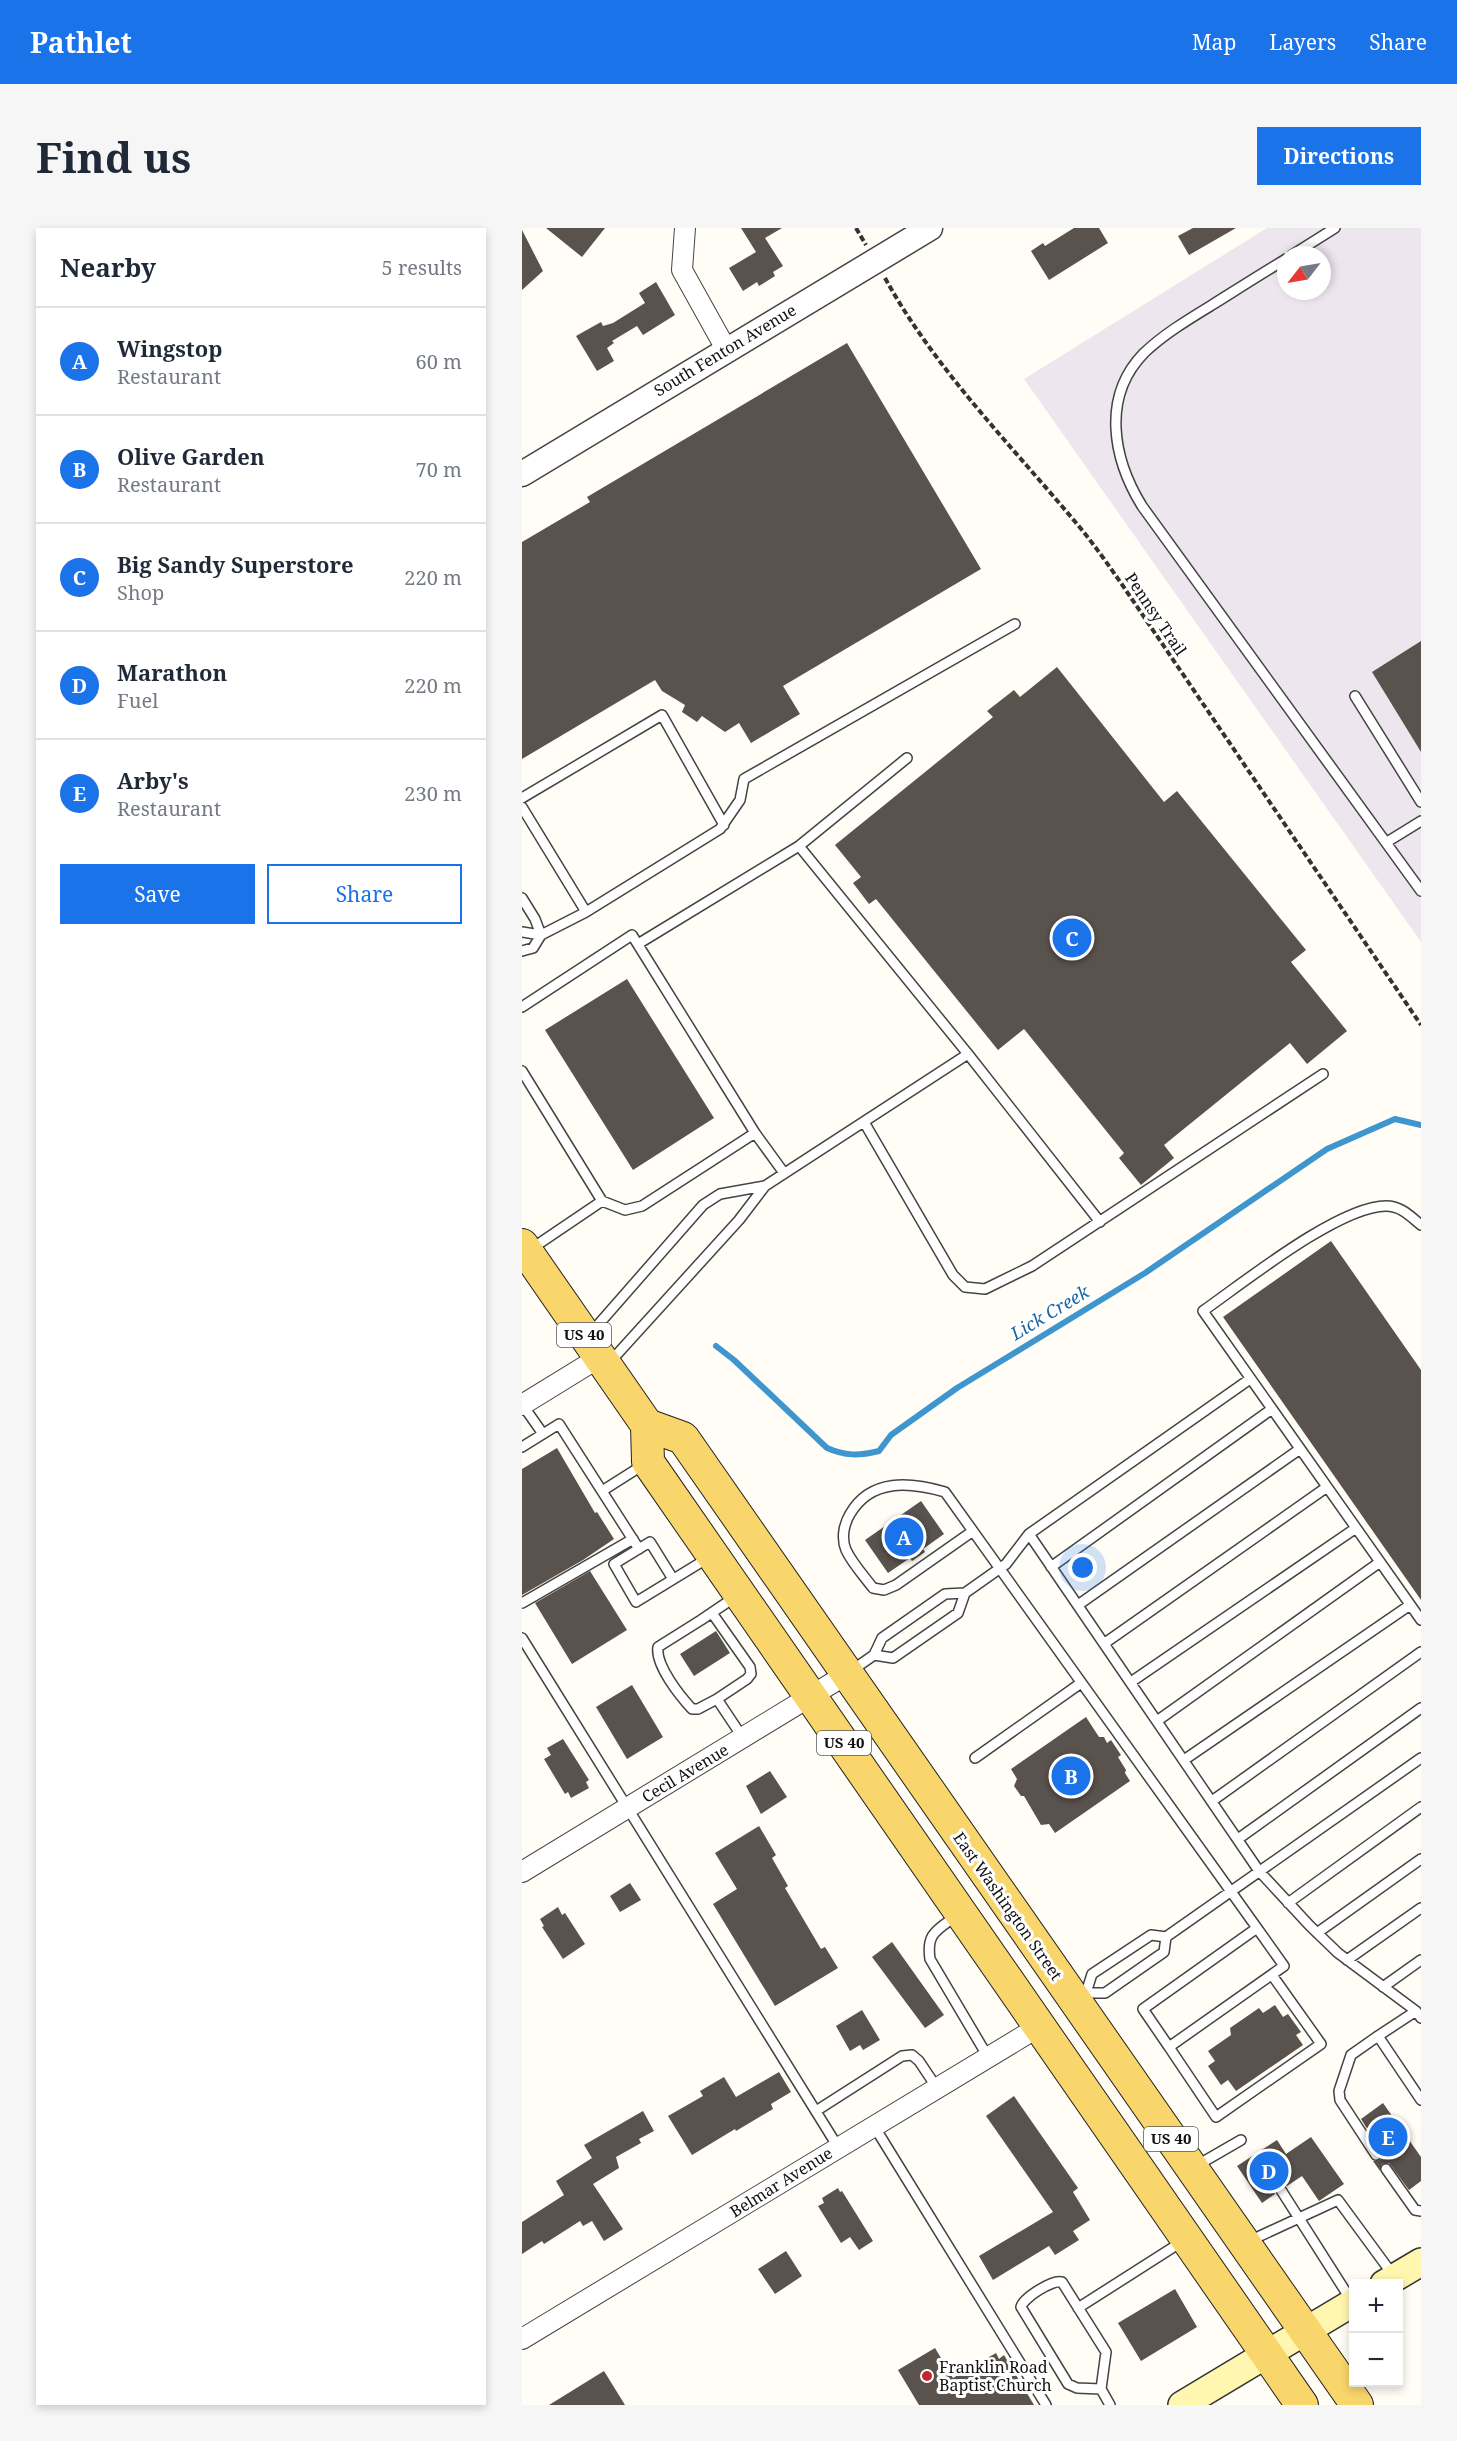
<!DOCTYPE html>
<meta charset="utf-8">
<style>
body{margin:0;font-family:"Noto Serif",serif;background:#f6f6f7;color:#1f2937}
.controls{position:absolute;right:18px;bottom:18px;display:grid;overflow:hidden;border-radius:0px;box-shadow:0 3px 9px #0003}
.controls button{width:54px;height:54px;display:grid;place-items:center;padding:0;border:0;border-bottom:2px solid #e0e1e3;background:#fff;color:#1f2937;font:30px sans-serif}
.compass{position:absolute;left:755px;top:18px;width:54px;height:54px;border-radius:50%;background:#fff;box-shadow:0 3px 9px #0003;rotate:239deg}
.you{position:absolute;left:561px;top:1340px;width:21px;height:21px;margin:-15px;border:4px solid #fff;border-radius:50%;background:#1a73e8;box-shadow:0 0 0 9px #1a73e833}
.badge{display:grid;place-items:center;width:39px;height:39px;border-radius:50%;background:#1a73e8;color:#fff;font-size:20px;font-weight:700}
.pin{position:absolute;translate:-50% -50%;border:3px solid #fff;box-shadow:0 2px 6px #0006}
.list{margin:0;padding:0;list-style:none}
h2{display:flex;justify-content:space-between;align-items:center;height:78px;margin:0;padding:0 24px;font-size:26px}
h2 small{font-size:20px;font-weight:400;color:#747a83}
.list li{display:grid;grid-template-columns:39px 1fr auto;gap:18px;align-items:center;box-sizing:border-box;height:108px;padding:0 24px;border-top:2px solid #e0e1e3}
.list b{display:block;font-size:22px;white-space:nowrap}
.list p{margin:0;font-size:20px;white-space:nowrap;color:#747a83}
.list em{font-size:20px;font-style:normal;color:#747a83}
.actions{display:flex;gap:12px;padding:18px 24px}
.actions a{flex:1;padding:14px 0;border:2px solid #1a73e8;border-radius:0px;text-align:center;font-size:21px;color:#1a73e8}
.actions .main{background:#1a73e8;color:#fff}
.map{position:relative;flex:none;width:899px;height:2177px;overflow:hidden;border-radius:0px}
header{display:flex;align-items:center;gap:36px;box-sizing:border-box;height:84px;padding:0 30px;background:#1a73e8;color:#fff}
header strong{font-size:28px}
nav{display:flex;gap:33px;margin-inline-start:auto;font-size:21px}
.intro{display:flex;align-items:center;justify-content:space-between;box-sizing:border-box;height:144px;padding:0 36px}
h1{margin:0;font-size:42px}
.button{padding:15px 27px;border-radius:0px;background:#1a73e8;color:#fff;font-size:21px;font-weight:700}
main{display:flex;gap:36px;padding:0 36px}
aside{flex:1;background:#fff;border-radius:0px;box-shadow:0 3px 9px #0003}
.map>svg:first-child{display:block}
</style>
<header>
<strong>Pathlet</strong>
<nav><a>Map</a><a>Layers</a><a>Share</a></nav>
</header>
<div class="intro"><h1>Find us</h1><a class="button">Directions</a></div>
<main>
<aside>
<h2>Nearby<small>5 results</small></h2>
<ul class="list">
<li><span class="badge">A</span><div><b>Wingstop</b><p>Restaurant</p></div><em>60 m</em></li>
<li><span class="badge">B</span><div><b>Olive Garden</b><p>Restaurant</p></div><em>70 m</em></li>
<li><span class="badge">C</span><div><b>Big Sandy Superstore</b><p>Shop</p></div><em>220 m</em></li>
<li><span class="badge">D</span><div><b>Marathon</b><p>Fuel</p></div><em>220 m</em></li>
<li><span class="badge">E</span><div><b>Arby's</b><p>Restaurant</p></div><em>230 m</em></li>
</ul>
<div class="actions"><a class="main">Save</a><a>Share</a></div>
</aside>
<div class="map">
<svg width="899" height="2177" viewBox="0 0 899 2177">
<rect width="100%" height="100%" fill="#fffdf5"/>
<path fill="#eee6ef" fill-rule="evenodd" d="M745,0H899V714L502,151ZM764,27H800V63H764Z"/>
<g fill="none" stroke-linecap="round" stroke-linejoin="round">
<path stroke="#3f96cf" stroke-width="6" d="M194,1118L212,1132L305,1220C323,1228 337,1228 357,1223L369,1207L435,1160L623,1045L805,921L873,891L899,897"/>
</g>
<path fill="#5a524d" d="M24,0H83L60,29Z
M219,0H260L243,10L261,38L251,44L253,48L237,58L235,54L221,63L207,40L234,24Z
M552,0H577L586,15L527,52L509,23L521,15L523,18Z
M671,0H714L667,27L656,8Z
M0,2L21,43L0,62Z
M134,54L153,87L121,107L115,98L90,113L92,115L85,120L92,133L75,143L54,108L79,94L81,98L91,95L123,75L117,65Z
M325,115L459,341L261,458L278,486L229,515L217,495L203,504L180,488L175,494L160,484L163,477L140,463L133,452L0,531V314L68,274L65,269Z
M899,413V524L850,444Z
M535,439L642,574L655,563L784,722L769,734L825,803L785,836L768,815L642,917L652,930L619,957L597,930L602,925L502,801L476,822L354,671L347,676L331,655L339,649L313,617L471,489L465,483L492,462L498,469Z
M105,751L192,890L111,942L23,802Z
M809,1013L899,1142V1372L701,1089Z
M35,1220L73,1285L75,1284L92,1311L61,1332L0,1367V1241Z
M399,1273L422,1306L401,1321L403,1324L390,1333L388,1330L366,1345L343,1312Z
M68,1343L105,1402L50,1436L13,1375Z
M194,1403L208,1425L172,1448L158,1426Z
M110,1457L141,1509L105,1531L74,1479Z
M564,1489L577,1509H582L585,1515L589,1512L599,1527L596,1529L604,1542L603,1545L608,1553L533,1605L527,1596L519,1597L502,1568H499L492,1558L495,1551L489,1541Z
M41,1511L67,1552L64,1554L67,1560L49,1570L46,1564L43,1566L22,1531L29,1527L25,1520Z
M248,1543L265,1569L239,1586L224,1558Z
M237,1598L254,1627L250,1630L266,1658L263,1660L299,1721L303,1719L316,1740L253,1778L191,1676L215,1661L193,1625Z
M108,1655L119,1672L98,1684L88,1668Z
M36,1679L40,1687L43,1685L63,1716L41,1731L20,1699L22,1698L18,1691Z
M370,1714L422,1787L403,1800L350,1729Z
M753,1777L761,1789L766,1786L779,1804L774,1807L781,1817L714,1863L706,1852L699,1857L686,1838L693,1833L686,1823L709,1807L708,1800L737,1780L741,1785Z
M340,1782L358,1812L341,1822L338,1817L328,1823L314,1798Z
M257,1844L269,1864L249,1876L251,1881L214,1903L213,1901L170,1927L146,1888L181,1868L178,1863L202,1849L214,1869Z
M492,1868L556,1960L551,1964L568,1992L551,2003L557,2012L533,2027L527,2018L471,2052L457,2028L531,1984L464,1888Z
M861,1875L899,1929V1953L887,1962L867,1935L860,1936L858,1943L851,1933L858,1932L861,1926L839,1891Z
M121,1883L132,1903L117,1911L119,1915L94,1929L97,1940L71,1956L101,2001L82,2013L70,1993L61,1998L58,1993L22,2016L20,2013L0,2026V1994L42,1967L34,1953L70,1930L62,1917Z
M789,1909L822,1956L797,1973L780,1948L765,1958L759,1955L755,1957L752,1962L753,1966L740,1975L715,1938L755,1912L764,1926Z
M316,1960L318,1964L320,1963L351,2013L337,2022L328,2009L319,2015L296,1978L302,1975L300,1970Z
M264,2023L280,2048L253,2066L236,2041Z
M653,2061L675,2099L619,2133L596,2095Z
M413,2120L431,2150L474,2125L477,2131L482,2127L512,2177H397L376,2142Z
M82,2143L103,2177H27Z"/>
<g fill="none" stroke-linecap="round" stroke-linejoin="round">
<g stroke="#444" stroke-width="12">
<path id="service" d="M770,27L813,0
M764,31C739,46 714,62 690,77C667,91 642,106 622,125C579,169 591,231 620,278L899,663
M833,468L899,574
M0,570L140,487L202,597
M0,579L64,684
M865,614L899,593
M0,670L13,691L19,707
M0,704L19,707
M116,716L277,618
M0,723L11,720L19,707L64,684L198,601L218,572L222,551L493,396
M0,779L110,707L233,905L120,978L103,982L80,973L0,843
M446,826L578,994
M342,894L431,1047L443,1059L463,1061L510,1038L801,846
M233,905L262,945
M243,958L446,826L277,618L385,530
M899,997C888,988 879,978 864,978C817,978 721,1055 681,1083L899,1392
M9,1021L80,973
M68,1106L181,977L198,966L243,958L217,992L88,1134
M0,1176L21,1206
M0,1219L37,1196L117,1321
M80,1263L121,1237
M451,1303L374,1357L362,1362L351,1360C342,1348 330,1335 324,1322C319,1310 322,1296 328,1286C349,1250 388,1254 423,1264L735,1700L621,1781L647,1819
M507,1306L737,1643L788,1698L816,1725L894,1783L899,1790
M529,1339L750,1181
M151,1351L128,1314L92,1336L114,1374L186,1330
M0,1375L111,1311
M556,1377L778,1221
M190,1385L228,1439L229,1446L225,1451L195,1471L221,1510
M0,1410L316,1919
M583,1415L805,1259
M352,1427L371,1430L436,1385L443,1365
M329,1443L352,1427L360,1410L423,1366L443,1365L484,1336L507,1306L728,1151
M609,1454L834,1300
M195,1471L176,1481H170C158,1468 133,1437 136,1419L179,1392L213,1369
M635,1493L858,1334
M453,1530L559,1455
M662,1532L888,1377
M690,1573L899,1424
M716,1611L899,1480
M766,1675L899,1579
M435,1687C416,1702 404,1704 408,1731L466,1829
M735,1700L762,1738L647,1819L694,1889L799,1816L750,1747
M795,1705L899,1631
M825,1732L899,1680
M861,1759L899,1732
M564,1765L570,1746L629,1707L644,1709L899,1530
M560,1768L564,1765H583L642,1724L644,1709
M894,1783L856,1808L899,1872
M294,1883L380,1828L390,1827L397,1833L415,1860
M352,1898L524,2177
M854,1927L818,1872L817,1863L829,1827L856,1808
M674,1938L719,1912
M864,1941L893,1982L899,1983
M759,1962L829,2072
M725,2014L816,1972L871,2047
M556,2080L661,2013
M579,2161L555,2160L546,2156L499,2079C501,2070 531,2051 540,2054L584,2124L579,2161L588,2177"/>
</g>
<g stroke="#444" stroke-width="22">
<path id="minor" d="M163,0L160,42L204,121
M0,1177L78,1129
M0,1644L325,1446
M0,2111L518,1798"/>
</g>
<g stroke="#444" stroke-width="27">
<path id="tertiary" d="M0,246L408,0"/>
</g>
<g stroke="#333" stroke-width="30">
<path id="secondary" d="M862,2056L899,2034
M660,2177L832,2074"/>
</g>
<g stroke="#222" stroke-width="34">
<path id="primary" d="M0,1017L125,1197L126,1234L780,2177
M125,1197L161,1210L835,2177"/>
</g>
<path stroke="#333" stroke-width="4" stroke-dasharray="6 3" stroke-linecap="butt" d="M334,0L344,17
M363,50C413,141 489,217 555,296C571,315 585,335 599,355L899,797"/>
<use href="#service" stroke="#fff" stroke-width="9"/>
<use href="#minor" stroke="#fff" stroke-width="20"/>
<use href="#tertiary" stroke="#fff" stroke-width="24"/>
<use href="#secondary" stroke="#fff6b0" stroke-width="27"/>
<use href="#primary" stroke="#f9d66b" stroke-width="32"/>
</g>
<circle fill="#c4262e" stroke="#fff" stroke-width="2" cx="405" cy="2148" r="6"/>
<g text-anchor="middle" stroke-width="6" stroke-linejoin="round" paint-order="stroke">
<g fill="#fff" stroke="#585858" stroke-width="1.5">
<rect x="35" y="1095" width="54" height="24" rx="4.5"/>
<rect x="295" y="1503" width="54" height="24" rx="4.5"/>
<rect x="622" y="1899" width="54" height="24" rx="4.5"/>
</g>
<g font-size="15" font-weight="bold" fill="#111">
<text x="62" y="1112">US 40</text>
<text x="322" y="1520">US 40</text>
<text x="649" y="1916">US 40</text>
</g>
<g font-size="16" fill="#111" stroke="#fff">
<text transform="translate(203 122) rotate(-31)" y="6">South Fenton Avenue</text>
<text transform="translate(634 386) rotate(56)" y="6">Pennsy Trail</text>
<text transform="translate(163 1545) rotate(-31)" y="6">Cecil Avenue</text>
<text transform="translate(486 1678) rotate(55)" y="6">East Washington Street</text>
<text transform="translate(259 1954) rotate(-32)" y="6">Belmar Avenue</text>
</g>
<g font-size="16" fill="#111" stroke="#fff" text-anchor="start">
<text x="417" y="2145">Franklin Road<tspan x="417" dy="18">Baptist Church</tspan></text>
</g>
<g font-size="18" font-style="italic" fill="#1768a6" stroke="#fff">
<text transform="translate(528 1085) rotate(-31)" y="6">Lick Creek</text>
</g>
</g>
</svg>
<div class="controls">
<button>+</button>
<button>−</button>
</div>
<svg class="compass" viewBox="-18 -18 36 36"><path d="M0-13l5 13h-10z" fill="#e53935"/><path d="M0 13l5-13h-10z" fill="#747a83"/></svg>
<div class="you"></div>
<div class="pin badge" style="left:382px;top:1309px">A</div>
<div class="pin badge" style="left:549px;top:1548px">B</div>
<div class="pin badge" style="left:550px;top:710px">C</div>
<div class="pin badge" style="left:747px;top:1943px">D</div>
<div class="pin badge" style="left:866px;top:1909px">E</div>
</div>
</main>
